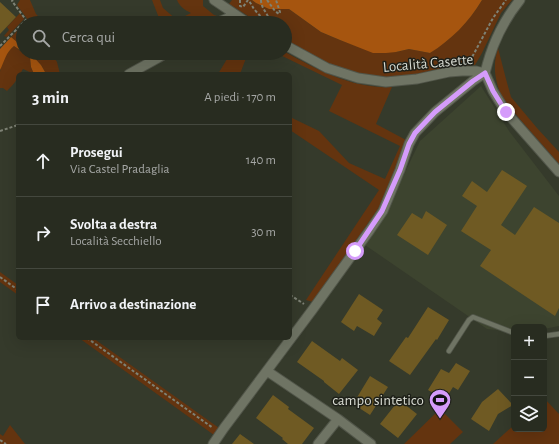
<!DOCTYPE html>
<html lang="it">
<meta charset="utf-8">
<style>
body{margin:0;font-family:"Alegreya Sans",sans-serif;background:#303429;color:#f1f3f6}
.controls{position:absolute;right:12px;bottom:12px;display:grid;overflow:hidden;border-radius:6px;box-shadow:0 4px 16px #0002}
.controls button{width:36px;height:36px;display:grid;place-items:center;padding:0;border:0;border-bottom:1px solid #44483e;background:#282c20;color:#f1f3f6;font:20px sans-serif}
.stop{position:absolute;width:12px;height:12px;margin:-9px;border:3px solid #d59cfb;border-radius:50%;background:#fff}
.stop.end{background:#d59cfb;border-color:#fff;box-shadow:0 1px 4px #0008}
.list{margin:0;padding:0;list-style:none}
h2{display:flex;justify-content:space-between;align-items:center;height:52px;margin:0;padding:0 16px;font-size:17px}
h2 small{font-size:13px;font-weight:400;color:#a5a7a5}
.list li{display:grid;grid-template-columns:26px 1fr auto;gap:12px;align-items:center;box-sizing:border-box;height:72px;padding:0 16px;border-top:1px solid #44483e}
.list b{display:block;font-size:15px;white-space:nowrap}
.list p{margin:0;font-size:13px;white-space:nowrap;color:#a5a7a5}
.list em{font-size:13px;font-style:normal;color:#a5a7a5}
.icon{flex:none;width:22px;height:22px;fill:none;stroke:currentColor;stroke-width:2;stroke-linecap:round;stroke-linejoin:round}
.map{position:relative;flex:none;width:559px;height:444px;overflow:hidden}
.search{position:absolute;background:#282c20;box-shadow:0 4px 16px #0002;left:16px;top:16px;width:276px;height:44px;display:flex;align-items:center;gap:10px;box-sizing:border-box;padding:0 14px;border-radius:22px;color:#a5a7a5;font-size:15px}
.panel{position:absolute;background:#282c20;box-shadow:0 4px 16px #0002;left:16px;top:72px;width:276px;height:268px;border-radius:6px}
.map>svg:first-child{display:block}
</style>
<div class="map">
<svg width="559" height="444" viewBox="0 0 559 444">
<rect width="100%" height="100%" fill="#353a2b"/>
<path fill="#3d442f" d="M481,86L509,131L559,196V326L544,329V327H514V332L487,329L365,245L385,214L420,141Z"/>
<path fill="#64340f" d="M20,0H30L36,14L41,19L35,23H25L28,20L17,5Z
M152,0H160L163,8L177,20L191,13C185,10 180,7 177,0H203V6L214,15L217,16V18L208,23H164L159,18Z
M232,0H252L256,3L269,9H289L321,32L340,40L354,45L396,52L409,49L430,53C451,39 469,22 482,0H512L501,13L482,53L475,65C465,66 455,66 444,68C432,70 421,74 408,76C364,82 321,64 285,39V23H259L229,4Z
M20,13L24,19L7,37L4,36L9,30L7,27Z
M23,25V47L11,37Z
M14,46L23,53L30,57L31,67L34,74L23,69L20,74H18C18,80 12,86 7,91L3,88H0C0,83 0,77 0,72C1,63 7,51 14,46Z
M498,48L506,79L511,97L537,128L559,152V164L504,101C495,83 492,67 498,48Z
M285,52C318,70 353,89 392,87L376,124L406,140L386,194L378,209L313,302L306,300L379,190L290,130V117L319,131L349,163L385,179L400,146L329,111L342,85L276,53H285Z
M30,53H51L57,62L60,74H46L41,65Z
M228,53H248L240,74H218L230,54Z
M0,272L18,285V295L0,282Z
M79,338H93L219,428L214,435Z
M544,398L559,414V444H493L514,425V429H544Z
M440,409L463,432L450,444H404Z
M10,425L25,444H0V434L3,436Z"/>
<path fill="#a6550f" d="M252,0H482C469,22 451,40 430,53L409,49L396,52L386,53H373L340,40L321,32L289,9H269L256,3Z
M11,37L23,47V52L14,46C6,52 4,62 0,70V49Z
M24,53H30L41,65L45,72L42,74H34L31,67L30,57Z"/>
<path fill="#6f5a23" d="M0,2L16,17L0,34Z
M502,170L527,186L501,225L515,235L534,207L559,223V308L555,316L480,266L491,250L461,231L477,206L462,196L472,181L487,192Z
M426,211L447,225L428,255L397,235L412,213L422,219Z
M359,294L383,310L377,319L382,323L374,336L357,326L354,331L341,322Z
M428,307L449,320L437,340L436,339L410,375L389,361L406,337L408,338Z
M312,341L340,361L342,358L358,370L339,394L324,382V381L297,362Z
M456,363L470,371L458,390L453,387L445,400L428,390L441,369L449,373Z
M370,376L388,387L370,415L353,404Z
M498,389L513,405L498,414L489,431L471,419L482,402Z
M273,395L289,407L288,409L314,428L302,444H288L282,439L283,438L256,418Z
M399,400L417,414L398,438L380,424Z
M240,434L254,444H232Z"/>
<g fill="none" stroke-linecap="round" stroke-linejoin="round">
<g stroke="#515549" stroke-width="6">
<path id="service" d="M544,336L559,334
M449,351L469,320L473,317L514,333"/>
</g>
<g stroke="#515549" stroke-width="11">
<path id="minor" d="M214,0L248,23
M216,23L235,15
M285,45L327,68L358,78L386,82L417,79L449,72L462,71H476L485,73
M485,73L493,91L506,112L559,172
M129,74L158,58L166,53
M267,371L338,419L371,444
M213,444L224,428L313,309L370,230L383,211L400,170L409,144L415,133L435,112L473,81L485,73C491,47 503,21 520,0
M318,444L338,419"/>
</g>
<path stroke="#7e8275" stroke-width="2" stroke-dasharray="3 2" stroke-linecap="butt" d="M240,0V6L243,7L248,0C251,3 252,6 254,9C259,15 263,19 270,23
M261,0C261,9 269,14 270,23
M267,0L275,11L279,14L280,12L276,0
M0,46L26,20L12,1L13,0
M470,61L493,18L506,0
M0,131L18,125
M0,277L18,290
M290,295L304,304
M87,338L213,428
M0,440L6,444"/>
<use href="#service" stroke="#6f7464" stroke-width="4.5"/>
<use href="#minor" stroke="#6f7464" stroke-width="9"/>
</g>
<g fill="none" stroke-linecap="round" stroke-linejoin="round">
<path stroke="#d59cfb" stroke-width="5" d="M355,251L382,211L400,170L409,144L415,133L435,112L473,81L485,73L493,91L506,112"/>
</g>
<defs>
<g id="stadium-pin" transform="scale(1.15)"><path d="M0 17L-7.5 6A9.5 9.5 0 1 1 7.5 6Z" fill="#d59cfb" stroke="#1e2019"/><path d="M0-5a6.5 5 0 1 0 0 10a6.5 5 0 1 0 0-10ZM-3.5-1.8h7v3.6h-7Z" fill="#111"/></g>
</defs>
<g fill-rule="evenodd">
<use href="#stadium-pin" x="440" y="400"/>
</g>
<g text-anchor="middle" stroke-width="3" stroke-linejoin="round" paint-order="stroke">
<g font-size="15" fill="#d8dbd2" stroke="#1e2019">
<text transform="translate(428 63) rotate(-5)" y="5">Località Casette</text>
</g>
<g font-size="15" fill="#d8dbd2" stroke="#1e2019" text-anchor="end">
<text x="424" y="405">campo sintetico</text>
</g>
</g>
</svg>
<div class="controls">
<button>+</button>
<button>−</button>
<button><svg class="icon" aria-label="layers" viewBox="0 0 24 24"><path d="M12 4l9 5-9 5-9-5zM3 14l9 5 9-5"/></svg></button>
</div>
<div class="stop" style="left:355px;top:251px"></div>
<div class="stop end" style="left:506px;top:112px"></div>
<div class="search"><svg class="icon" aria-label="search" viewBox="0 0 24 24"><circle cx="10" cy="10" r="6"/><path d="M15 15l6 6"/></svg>Cerca qui</div>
<section class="panel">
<h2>3 min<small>A piedi · 170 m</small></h2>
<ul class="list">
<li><svg class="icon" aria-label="ahead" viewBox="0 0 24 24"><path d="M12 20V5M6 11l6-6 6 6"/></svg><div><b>Prosegui</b><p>Via Castel Pradaglia</p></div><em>140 m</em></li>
<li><svg class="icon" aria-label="right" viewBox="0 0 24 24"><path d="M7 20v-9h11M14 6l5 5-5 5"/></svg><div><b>Svolta a destra</b><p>Località Secchiello</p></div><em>30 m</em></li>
<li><svg class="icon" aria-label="arrive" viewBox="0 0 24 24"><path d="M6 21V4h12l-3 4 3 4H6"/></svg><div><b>Arrivo a destinazione</b></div></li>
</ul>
</section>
</div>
